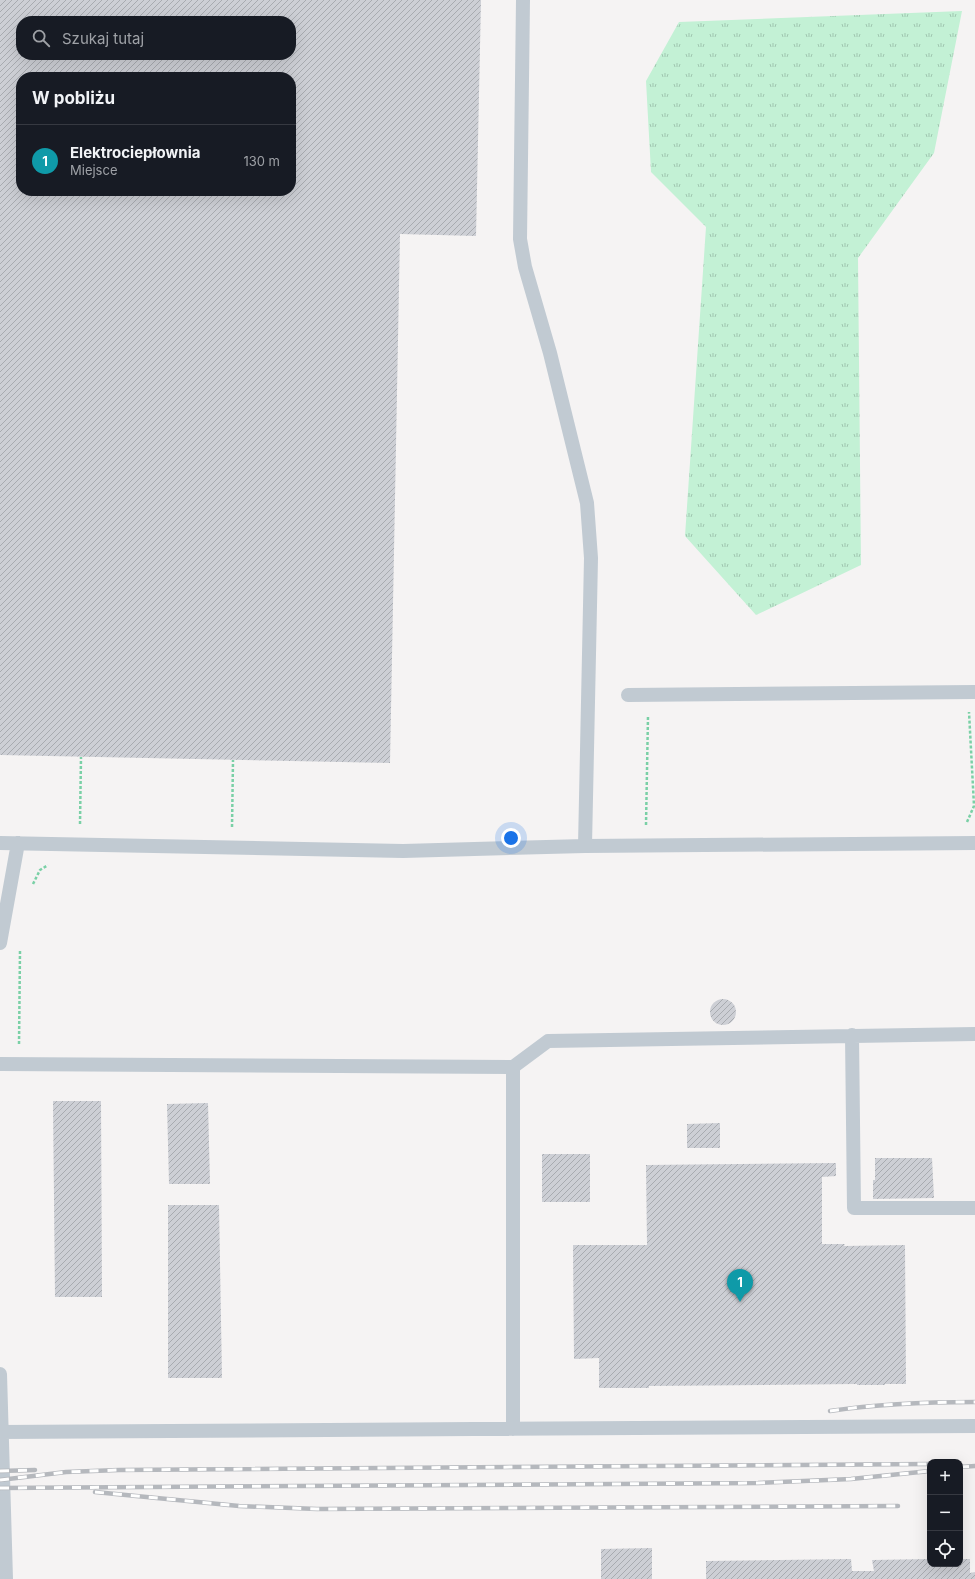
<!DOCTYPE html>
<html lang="pl">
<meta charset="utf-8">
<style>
body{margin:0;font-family:Inter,sans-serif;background:#20242c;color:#f1f3f6}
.controls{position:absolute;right:12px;bottom:12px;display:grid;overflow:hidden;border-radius:8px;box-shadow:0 4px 16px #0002}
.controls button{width:36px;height:36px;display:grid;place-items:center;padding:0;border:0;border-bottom:1px solid #363941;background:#171b24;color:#f1f3f6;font:20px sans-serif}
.you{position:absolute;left:511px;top:838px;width:14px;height:14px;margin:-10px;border:3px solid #fff;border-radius:50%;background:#1a73e8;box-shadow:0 0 0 6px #1a73e833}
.badge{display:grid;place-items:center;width:26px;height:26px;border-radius:50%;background:#1a73e8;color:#fff;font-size:13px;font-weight:700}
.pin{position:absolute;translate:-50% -33px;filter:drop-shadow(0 1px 2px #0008)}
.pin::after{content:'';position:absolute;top:21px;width:14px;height:12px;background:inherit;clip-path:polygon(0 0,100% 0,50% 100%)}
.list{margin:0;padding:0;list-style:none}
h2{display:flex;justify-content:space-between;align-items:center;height:52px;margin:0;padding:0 16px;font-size:17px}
h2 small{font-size:13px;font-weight:400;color:#9ea1a6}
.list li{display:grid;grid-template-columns:26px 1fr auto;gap:12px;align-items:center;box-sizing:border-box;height:72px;padding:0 16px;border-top:1px solid #363941}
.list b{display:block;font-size:15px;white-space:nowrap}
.list p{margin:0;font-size:13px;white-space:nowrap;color:#9ea1a6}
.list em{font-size:13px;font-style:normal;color:#9ea1a6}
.icon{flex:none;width:22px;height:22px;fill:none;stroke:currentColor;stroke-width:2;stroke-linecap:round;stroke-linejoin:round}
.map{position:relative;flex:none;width:975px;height:1579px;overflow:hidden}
.search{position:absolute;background:#171b24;box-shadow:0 4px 16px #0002;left:16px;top:16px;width:280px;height:44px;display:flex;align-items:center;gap:10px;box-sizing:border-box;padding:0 14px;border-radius:16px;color:#9ea1a6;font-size:15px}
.panel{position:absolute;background:#171b24;box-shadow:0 4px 16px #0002;left:16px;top:72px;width:280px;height:124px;border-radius:16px}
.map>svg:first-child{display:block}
</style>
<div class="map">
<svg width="975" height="1579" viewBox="0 0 975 1579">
<defs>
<pattern id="grass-tufts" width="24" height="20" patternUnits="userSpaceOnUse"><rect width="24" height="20" fill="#c3f1d5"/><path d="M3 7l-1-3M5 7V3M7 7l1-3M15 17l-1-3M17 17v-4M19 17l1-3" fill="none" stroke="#a0c6b0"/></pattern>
<pattern id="building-hatch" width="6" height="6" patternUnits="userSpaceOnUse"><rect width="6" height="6" fill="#cdcfd5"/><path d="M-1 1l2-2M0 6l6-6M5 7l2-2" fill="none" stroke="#a8abb0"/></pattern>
</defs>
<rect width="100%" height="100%" fill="#f5f3f3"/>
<path fill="url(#grass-tufts)" d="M962,11L934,153L858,258L861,565L756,615L685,536L706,227L651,172L646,81L679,22Z"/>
<path fill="url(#building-hatch)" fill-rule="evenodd" d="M0,0H481L476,236L400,234L390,763L0,755ZM21,21H291V55H21ZM21,77H291V191H21Z
M710 1012a13 13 0 1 1 26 0a13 13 0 1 1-26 0Z
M53,1101H101L102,1297H55Z
M208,1103L210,1184H169L167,1104Z
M720,1123V1148H687V1124Z
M542,1154H590V1202H542Z
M875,1158H932L934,1198L873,1199V1180H875Z
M836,1163V1176L822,1177V1244H845L844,1246L905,1245L906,1384H885V1385H857V1384L649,1386V1388H599V1358L574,1359L573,1245H647L646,1165Z
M168,1205H219L222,1378H168Z
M652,1548V1579H601V1549Z
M851,1559L852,1571H874L872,1560L930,1559V1564H960V1559H970V1573L975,1572V1579H706V1561Z"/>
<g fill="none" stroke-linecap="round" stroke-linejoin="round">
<path stroke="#7ad0a6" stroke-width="2.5" stroke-dasharray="3 2" stroke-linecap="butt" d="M967,822L974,806L969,712
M80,824L81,757
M646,825L648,716
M232,827L233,760
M33,884L40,870L48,865
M19,1044L20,951"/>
<path stroke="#c1cad2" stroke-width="14" d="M523,0L520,239L525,267L550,353L587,503L591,558L585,846
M628,695L975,692
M0,843L403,851L585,846L975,843
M0,943L18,843
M852,1035L854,1208H975
M0,1064L513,1067L548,1041L975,1034
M513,1067V1429
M0,1374L6,1579
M0,1432L975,1426"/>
<g stroke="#b5b8bd" stroke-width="4.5">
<path id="rail" d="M830,1411C878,1404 926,1402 975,1402
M960,1467L975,1466
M0,1471L35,1470
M0,1480L66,1472L119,1470L930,1464
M0,1488L758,1483L851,1479L930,1471
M95,1492L239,1506L317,1509L898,1506"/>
</g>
<use href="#rail" stroke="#fff" stroke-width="3" stroke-dasharray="9" stroke-linecap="butt"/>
</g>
</svg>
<div class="controls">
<button>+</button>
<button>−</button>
<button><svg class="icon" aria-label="locate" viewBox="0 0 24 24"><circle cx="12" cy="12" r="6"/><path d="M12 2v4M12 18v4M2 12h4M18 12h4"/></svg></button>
</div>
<div class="you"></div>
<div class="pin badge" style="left:740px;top:1302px;background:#0f9aa8">1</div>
<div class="search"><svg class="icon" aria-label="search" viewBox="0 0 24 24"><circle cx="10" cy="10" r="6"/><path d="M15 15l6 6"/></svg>Szukaj tutaj</div>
<section class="panel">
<h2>W pobliżu<small></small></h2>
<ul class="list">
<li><span class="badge" style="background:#0f9aa8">1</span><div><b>Elektrociepłownia</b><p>Miejsce</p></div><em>130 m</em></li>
</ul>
</section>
</div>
